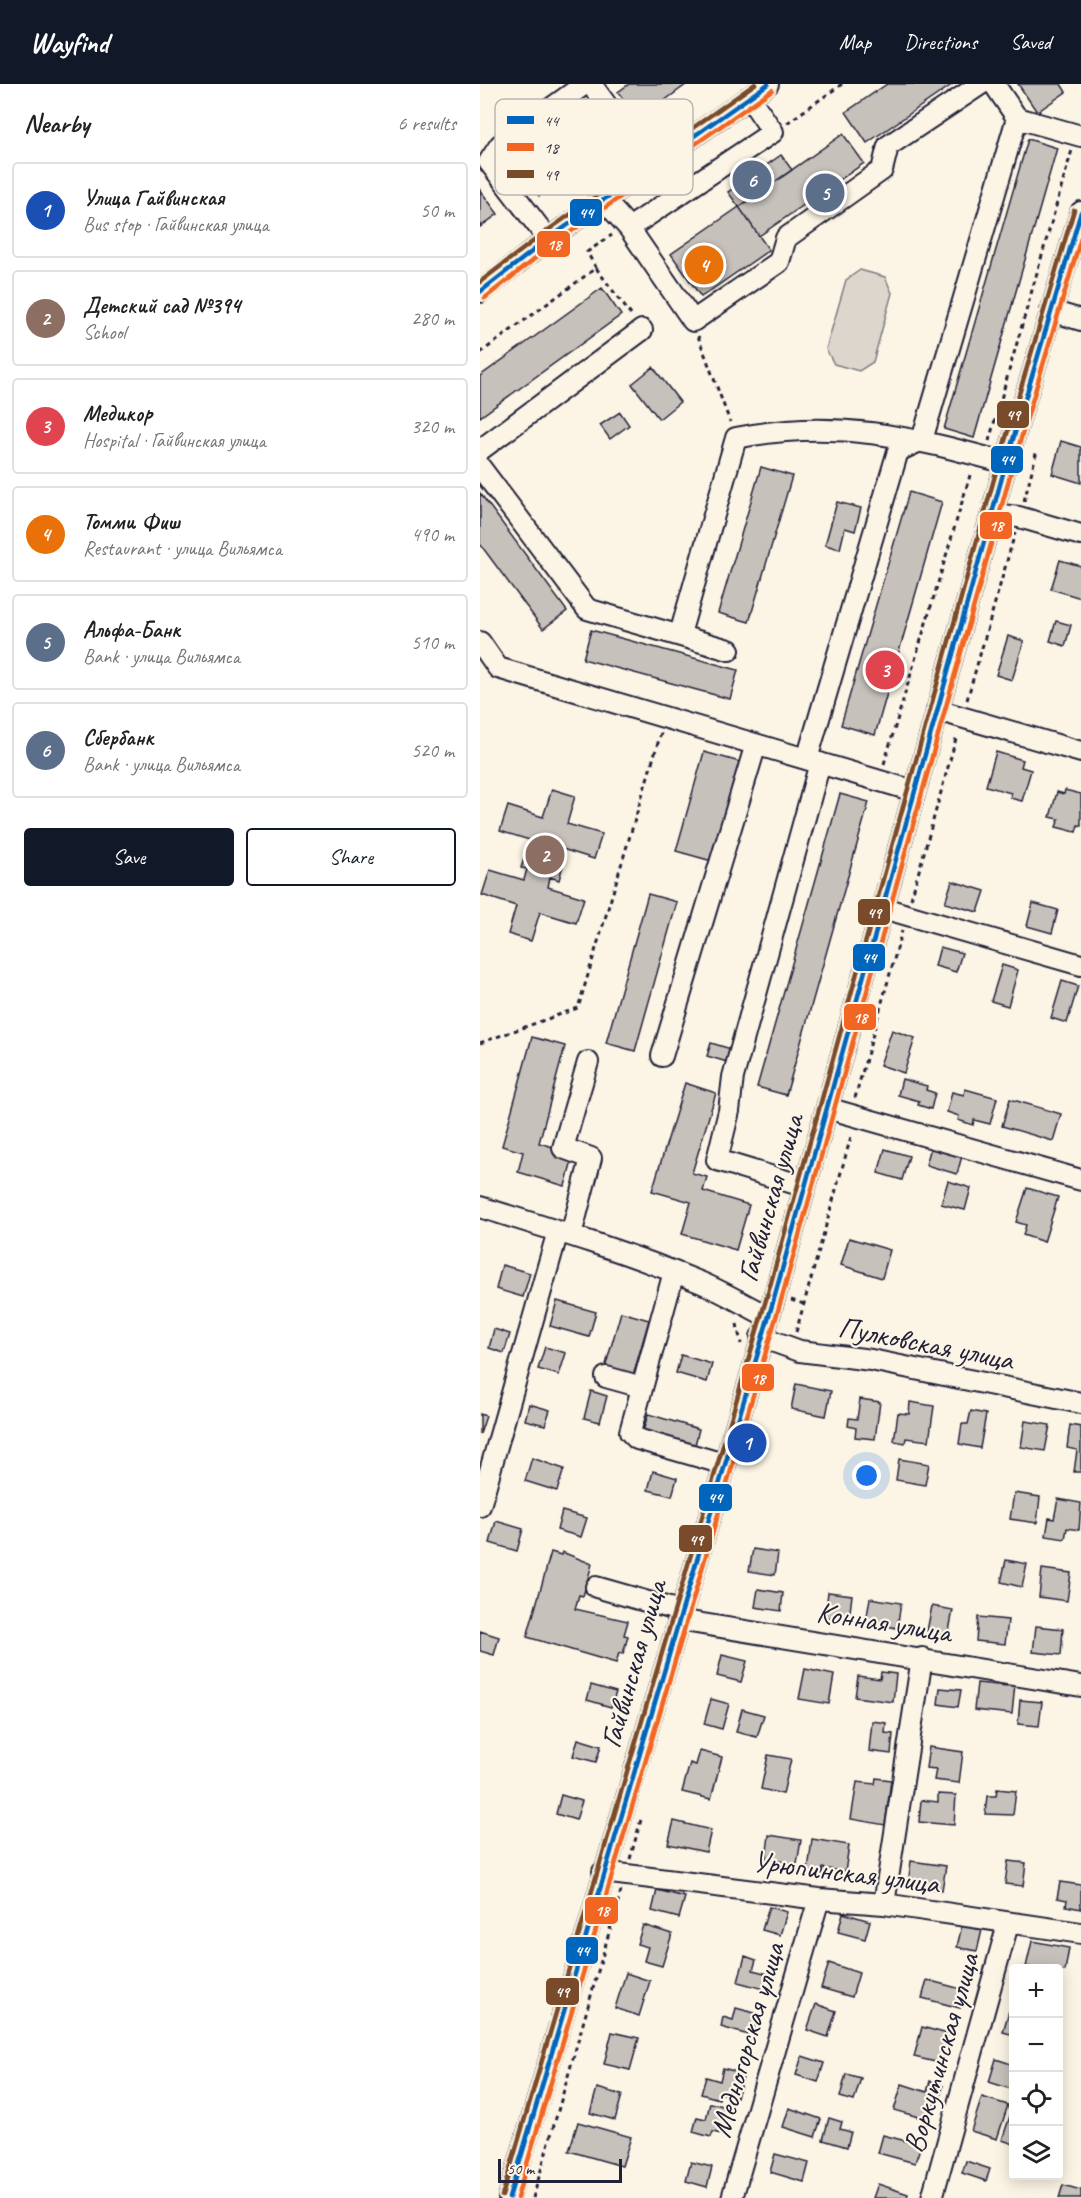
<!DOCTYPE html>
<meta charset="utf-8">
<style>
body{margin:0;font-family:Caveat,sans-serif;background:#f2f2f2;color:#222}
.controls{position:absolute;right:18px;bottom:18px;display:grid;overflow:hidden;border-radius:6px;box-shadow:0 3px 15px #0003}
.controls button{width:54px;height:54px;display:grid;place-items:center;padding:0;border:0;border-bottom:2px solid #e0e0e0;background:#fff;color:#222;font:30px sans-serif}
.scale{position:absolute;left:18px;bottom:15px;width:124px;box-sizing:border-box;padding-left:6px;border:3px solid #22223b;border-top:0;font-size:16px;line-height:21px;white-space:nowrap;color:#22223b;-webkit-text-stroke:4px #fcf5e5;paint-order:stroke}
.you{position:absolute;left:387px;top:1392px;width:21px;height:21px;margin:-15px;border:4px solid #fff;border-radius:50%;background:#1a73e8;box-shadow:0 0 0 9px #1a73e833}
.badge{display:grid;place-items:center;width:39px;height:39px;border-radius:50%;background:#111827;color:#fff;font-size:20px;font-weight:700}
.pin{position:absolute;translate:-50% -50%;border:3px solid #fff;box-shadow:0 2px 6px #0006}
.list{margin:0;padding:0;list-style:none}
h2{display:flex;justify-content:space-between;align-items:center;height:78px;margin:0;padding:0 24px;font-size:26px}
h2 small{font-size:20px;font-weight:400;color:#767676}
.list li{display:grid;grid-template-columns:39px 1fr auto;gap:18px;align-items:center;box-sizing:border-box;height:96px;margin:0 12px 12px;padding:0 12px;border:2px solid #e0e0e0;border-radius:6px}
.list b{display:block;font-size:22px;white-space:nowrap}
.list p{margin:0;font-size:20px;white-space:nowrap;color:#767676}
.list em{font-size:20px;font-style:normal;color:#767676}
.actions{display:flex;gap:12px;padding:18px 24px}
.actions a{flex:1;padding:14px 0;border:2px solid #111827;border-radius:6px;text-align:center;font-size:21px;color:#111827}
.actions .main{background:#111827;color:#fff}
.icon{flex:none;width:33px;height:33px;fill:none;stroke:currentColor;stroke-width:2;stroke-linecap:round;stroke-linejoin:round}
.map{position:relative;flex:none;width:601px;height:2114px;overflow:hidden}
header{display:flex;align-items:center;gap:36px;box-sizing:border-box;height:84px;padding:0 30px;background:#111827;color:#fff}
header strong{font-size:28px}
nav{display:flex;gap:33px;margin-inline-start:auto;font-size:21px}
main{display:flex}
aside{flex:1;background:#fff}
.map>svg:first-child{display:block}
</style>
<header>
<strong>Wayfind</strong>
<nav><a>Map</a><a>Directions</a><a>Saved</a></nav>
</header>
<main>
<aside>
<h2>Nearby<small>6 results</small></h2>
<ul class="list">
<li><span class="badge" style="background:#1a4fb4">1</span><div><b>Улица Гайвинская</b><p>Bus stop · Гайвинская улица</p></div><em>50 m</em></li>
<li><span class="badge" style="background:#8d6e63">2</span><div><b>Детский сад №394</b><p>School</p></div><em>280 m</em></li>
<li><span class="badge" style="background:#e0444e">3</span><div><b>Медикор</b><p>Hospital · Гайвинская улица</p></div><em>320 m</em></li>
<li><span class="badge" style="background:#e8710a">4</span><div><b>Томми Фиш</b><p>Restaurant · улица Вильямса</p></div><em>490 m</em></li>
<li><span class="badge" style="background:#5c6f8a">5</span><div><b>Альфа-Банк</b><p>Bank · улица Вильямса</p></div><em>510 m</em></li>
<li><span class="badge" style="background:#5c6f8a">6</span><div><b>Сбербанк</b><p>Bank · улица Вильямса</p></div><em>520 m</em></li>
</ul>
<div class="actions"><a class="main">Save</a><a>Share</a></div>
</aside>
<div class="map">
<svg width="601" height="2114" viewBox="0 0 601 2114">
<rect width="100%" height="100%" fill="#fcf5e5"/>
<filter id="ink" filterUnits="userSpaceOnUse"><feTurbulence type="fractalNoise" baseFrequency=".0167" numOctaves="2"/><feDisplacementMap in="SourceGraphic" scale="12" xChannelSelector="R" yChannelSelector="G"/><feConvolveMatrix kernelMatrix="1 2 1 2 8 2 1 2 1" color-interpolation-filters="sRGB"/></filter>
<g filter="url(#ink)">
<path fill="#dcd6cc" stroke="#7f7c84" stroke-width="1.5" d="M380,186L405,193L412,209L393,278L379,287L354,280L346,265L366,196Z"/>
<path fill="#c6c1bb" stroke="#22223b" stroke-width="1.5" d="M149,0H207L158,36L138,8Z
M407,0H473L387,59L366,28Z
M538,0H581L586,8L557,28Z
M107,29L129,58L59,112L36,82Z
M363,50L384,79L279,152L259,123Z
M548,55L577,64L494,354L464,345Z
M301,71L312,86L259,123L248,108Z
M0,106L18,130L0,143Z
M259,123L289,166L221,213L191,170Z
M122,204L141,231L0,333V292Z
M173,283L200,318L179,335L152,300Z
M140,328L149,341L130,355L120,341Z
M581,357L601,363V399L572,390Z
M281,383L312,392L269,538L238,529Z
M429,408L462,418L395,651L361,641Z
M0,409L87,527L63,545L0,460Z
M357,418L381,424L375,447L365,444L360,465L345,461Z
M580,476L601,482V514L571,505Z
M576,537L591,541L585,562L570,557Z
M111,546L258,586L250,615L103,575Z
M528,552L544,557L532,596L516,591Z
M224,668L260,678L232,777L196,767Z
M516,668L543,676L541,683L551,686L542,717L530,714L531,709L506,702Z
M72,705L95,712L87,740L122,750L114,775L79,764L75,778L83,781L79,796L70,793L68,803L104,814L96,839L60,828L51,857L28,850L36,822L2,811L10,786L44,796L47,785L41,784L46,769L52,771L56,758L20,747L28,722L63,733Z
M585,706L601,710V742L598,741L596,748L576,743L579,735L570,733L577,708L584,710Z
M360,710L389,718L306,1011L277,1003Z
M472,797L505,807L498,828L465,819Z
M168,810L197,818L155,967L126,959Z
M553,819L578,826L572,849L547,842Z
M460,863L482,869L476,888L455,882Z
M522,881L538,886L528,922L511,917Z
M582,897L598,902L587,939L571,934Z
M412,946L435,954L424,989L400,981Z
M52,953L85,962L59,1059L94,1069L85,1102L38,1088L43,1068L22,1062Z
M231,959L251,965L247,978L227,972Z
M422,995L447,1002L446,1006L455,1009L451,1025L438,1021L439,1017L418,1011Z
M205,999L236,1009L212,1089L227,1093L223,1107L269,1121L256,1166L202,1150L211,1118L172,1107Z
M485,1005L517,1014L510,1040L494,1036L493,1041L478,1036L479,1032L467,1028L472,1008L484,1011Z
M530,1015L581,1030L573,1057L522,1042Z
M451,1063L482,1072L477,1090L446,1081Z
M405,1065L429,1072L422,1096L398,1089Z
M468,1097L491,1104L485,1126L461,1120Z
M547,1104L578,1113L564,1158L543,1151L546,1141L536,1138Z
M369,1154L410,1166L402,1194L361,1181Z
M22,1181L50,1189L43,1213L16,1205Z
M77,1217L116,1228L109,1253L70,1242Z
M141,1228L169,1236L153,1292L125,1284Z
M14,1245L30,1250L24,1269L9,1264Z
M65,1263L86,1269L79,1291L58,1285Z
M201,1271L232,1280L227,1298L196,1289Z
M316,1300L351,1307L346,1332L311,1325Z
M111,1307L127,1312L120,1338L104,1334Z
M380,1315L400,1318L395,1355L375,1353L376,1344L368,1342L369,1334L377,1335Z
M430,1318L454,1322L449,1357L426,1354L425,1359L414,1357L418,1329L429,1330Z
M49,1320L70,1326L65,1341L45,1336Z
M491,1327L506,1330L500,1364L479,1360L482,1340H488Z
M0,1330L6,1332L0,1350Z
M168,1330L219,1345L214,1365L162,1351Z
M545,1337L570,1341L565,1367L541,1363Z
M590,1341L601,1343V1388H594L597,1366L587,1364Z
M52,1374L84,1385L77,1407L45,1397Z
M419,1375L449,1380L445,1401L416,1396Z
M173,1387L197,1394L192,1412L168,1406Z
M534,1409L560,1413L557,1439L530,1435Z
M578,1415L601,1419L599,1446L587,1444L585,1455L566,1452L569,1434L574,1435Z
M82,1427L107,1434L101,1453L77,1446Z
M16,1437L43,1445L37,1467L10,1459Z
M273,1465L298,1469L295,1491L269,1487Z
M71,1468L81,1471L82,1468L112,1480L103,1512L99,1511L95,1525L148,1537L144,1551L148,1552L143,1570L139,1569L136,1579L47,1553Z
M526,1476L547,1480L542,1503L521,1498Z
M562,1485L591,1489L587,1517L559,1513Z
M278,1505L303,1509L301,1527L275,1523Z
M348,1508L372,1511L369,1536L345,1533Z
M390,1514L421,1519L417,1544L386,1538Z
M452,1522L473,1526L468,1552L447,1547Z
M498,1533L528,1536L525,1560L496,1557Z
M556,1542L583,1545L581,1571L553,1568Z
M0,1547L19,1553L14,1571L0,1567Z
M242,1571L267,1577L261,1598L237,1592Z
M325,1585L354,1591L349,1620L319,1615Z
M401,1588L416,1590L413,1618L375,1613L378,1592L400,1595Z
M497,1599L527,1602L528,1599L535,1600L532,1630L494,1626Z
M111,1601L136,1608L131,1623L107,1616Z
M460,1604L481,1606L478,1623L458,1620Z
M231,1615L249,1620L242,1645L224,1640Z
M540,1616L562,1618L559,1642L538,1640Z
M262,1625L284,1631L277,1653L256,1648Z
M392,1637L406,1639L405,1649L413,1650L411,1670L389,1667Z
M98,1655L121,1662L116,1678L93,1672Z
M449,1663L483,1668L479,1699L454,1696L456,1685L446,1684Z
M220,1667L242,1673L231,1715L202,1708L210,1679L216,1681Z
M288,1671L311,1675L303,1710L281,1705Z
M396,1694L411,1696L405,1741L371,1735L377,1698L395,1700Z
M517,1705L536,1707L533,1731L505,1730L507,1712H516Z
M458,1710L476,1711L474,1741L439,1738L441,1716L458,1718Z
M81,1711L102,1717L96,1736L76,1730Z
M194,1737L231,1746L226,1768L188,1760Z
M289,1751L321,1756L317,1780L286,1775Z
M332,1755L369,1761L365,1788L343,1784L342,1790L328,1787Z
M431,1777L466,1782L462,1806L428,1801Z
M528,1777L546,1779L543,1802L525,1800Z
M580,1798L601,1801V1825L586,1822L587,1816L577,1814Z
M177,1806L205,1813L199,1834L172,1827Z
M289,1823L307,1828L300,1851L282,1846Z
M363,1829L390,1837L385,1855L358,1848Z
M163,1841L192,1850L182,1882L164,1877L168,1863L157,1860Z
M482,1841L502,1846L497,1867L477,1863Z
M552,1857L589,1864L585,1887L546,1883Z
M265,1872L276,1876L273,1886L288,1890L284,1905L258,1898Z
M349,1879L379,1889L372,1913L341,1904Z
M146,1889L170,1897L159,1932L135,1924Z
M447,1896L485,1906L480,1924L442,1914Z
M336,1920L356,1927L348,1953L327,1946Z
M256,1924L278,1930L272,1952L241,1943L243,1933L253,1936Z
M529,1927L534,1928V1951L523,1948Z
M442,1943L468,1950L460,1979L434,1973Z
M132,1948L159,1954L150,1986L124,1980Z
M322,1972L344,1979L338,1998L316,1991Z
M516,1975L534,1981V2006L509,1998Z
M243,1984L264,1990L257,2013L240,2009L239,2015L221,2010L226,1993L240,1997Z
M366,1990L381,1994L374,2017L360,2013Z
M450,1997L463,2002L460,2013L456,2012L449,2036L414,2026L422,2000L447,2008Z
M117,2004L142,2011L135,2036L110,2029Z
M502,2013L528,2021L517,2055L491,2047Z
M230,2019L252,2024L245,2051L233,2048L231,2053L213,2048L217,2033L226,2035Z
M309,2024L341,2035L335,2053L303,2043Z
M532,2026H534V2060L522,2056Z
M349,2034L362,2038L360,2045L371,2048L367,2063L343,2056Z
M98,2038L151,2053L142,2082L89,2067Z
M403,2051L441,2061L435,2079L398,2069Z
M295,2070L329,2079L324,2098L290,2088Z
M486,2077L510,2085L506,2097L482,2089Z
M211,2078L232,2083L227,2103L206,2097Z
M398,2100L428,2110L427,2114H393Z
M583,2101L601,2106V2114H579Z"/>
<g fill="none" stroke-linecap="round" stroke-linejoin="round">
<g stroke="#22223b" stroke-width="24">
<path id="minor" d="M111,0L171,82
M514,0L537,34L601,52
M124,116L149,144L213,237L299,178L306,154L402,86L408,62L501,0
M149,144L293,48L269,13
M68,155L9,78L20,61L105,0
M0,208L68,155L288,0
M571,227L601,236
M0,366L162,246
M0,383L107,525L249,566
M512,430L539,433L601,451
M200,550L256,354C355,334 431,353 526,379
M0,558L18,584L434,707
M457,626L601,668
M327,675L418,367L442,356L537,34
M403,824L601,881
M182,972L276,660
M347,1024L601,1096
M323,1102L237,1076L249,1027L253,993L340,679
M0,1123C75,1146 150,1169 222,1199C245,1209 266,1221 288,1233
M91,1151L111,1074L83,1064L108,978
M194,1188L150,1348L157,1355L244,1380
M281,1253L320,1267L391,1276L601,1319
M126,1293L162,1303
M0,1422L78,1147
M116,1503L200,1527
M198,1536L601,1602
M123,1788L339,1815L404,1820L601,1849
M404,1820L442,1574
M29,2114L295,1211L526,379L601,128
M252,2114L339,1815
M452,2114L528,1840"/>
</g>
<path stroke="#22223b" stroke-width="3" stroke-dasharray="4.5 4.5" stroke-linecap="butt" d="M307,39L362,0
M116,184L107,168L132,151
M218,252L250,338
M0,269L116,184L151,231
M509,357L592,66
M544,417L556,371L551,370
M487,616L535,449
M404,680L491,388
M431,815L477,651
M0,959L98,924L181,649
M375,1014L422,847
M311,1216L324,1220
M257,1240L261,1260
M316,1248L372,1049
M150,1775L162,1732
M53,2114L141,1807"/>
<use href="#minor" stroke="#fcf5e5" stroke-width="20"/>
<g stroke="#fcf5e5" stroke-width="9">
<path id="bus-1" d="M0,208L68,155L288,0
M29,2114L295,1211L526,379L601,128"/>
</g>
<g stroke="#fcf5e5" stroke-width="9">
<path id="bus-2" d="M5,214L72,161L292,6
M37,2114L302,1213L533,381L601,154"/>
</g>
<g stroke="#fcf5e5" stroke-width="9">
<path id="bus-3" d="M0,198L64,149L275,0
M22,2112L288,1209L519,377L594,126"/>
</g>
<use href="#bus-1" stroke="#0065bd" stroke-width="4.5"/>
<use href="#bus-2" stroke="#f26522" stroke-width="4.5"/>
<use href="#bus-3" stroke="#7a4b2a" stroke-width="4.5"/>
</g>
</g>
<g text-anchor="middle" stroke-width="4.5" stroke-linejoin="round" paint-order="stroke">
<g font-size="30" fill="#22223b" stroke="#fcf5e5">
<text transform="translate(290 1114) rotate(-74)" y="10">Гайвинская улица</text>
<text transform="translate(446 1259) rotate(11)" y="10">Пулковская улица</text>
<text transform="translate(404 1538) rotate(9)" y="10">Конная улица</text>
<text transform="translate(153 1580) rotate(-74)" y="10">Гайвинская улица</text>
<text transform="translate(366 1788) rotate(7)" y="10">Урюпинская улица</text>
<text transform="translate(267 1956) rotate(-74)" y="10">Медногорская улица</text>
<text transform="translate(461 1969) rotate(-74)" y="10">Воркутинская улица</text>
</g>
</g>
<rect x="15" y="15" width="198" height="96" rx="9" fill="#fcf5e5" stroke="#bbb6b2" stroke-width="1.5"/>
<rect x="27" y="32" width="27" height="8" fill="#0065bd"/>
<rect x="27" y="59" width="27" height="8" fill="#f26522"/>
<rect x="27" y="86" width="27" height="8" fill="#7a4b2a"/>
<g font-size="16" fill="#22223b">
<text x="64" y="42">44</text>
<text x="64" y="69">18</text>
<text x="64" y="96">49</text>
</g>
<g stroke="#fcf5e5" stroke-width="2">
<rect x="89" y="114" width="34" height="29" rx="6" fill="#0065bd"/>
<rect x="56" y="146" width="35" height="28" rx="6" fill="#f26522"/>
<rect x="516" y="316" width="34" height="29" rx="6" fill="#7a4b2a"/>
<rect x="510" y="361" width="34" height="29" rx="6" fill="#0065bd"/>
<rect x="499" y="427" width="34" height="29" rx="6" fill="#f26522"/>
<rect x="377" y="814" width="34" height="28" rx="6" fill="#7a4b2a"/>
<rect x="372" y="859" width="34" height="29" rx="6" fill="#0065bd"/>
<rect x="363" y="919" width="34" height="28" rx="6" fill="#f26522"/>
<rect x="261" y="1279" width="34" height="29" rx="6" fill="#f26522"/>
<rect x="218" y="1399" width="35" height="29" rx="6" fill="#0065bd"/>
<rect x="198" y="1440" width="35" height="29" rx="6" fill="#7a4b2a"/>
<rect x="104" y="1812" width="35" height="29" rx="6" fill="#f26522"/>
<rect x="85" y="1852" width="34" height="29" rx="6" fill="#0065bd"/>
<rect x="65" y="1893" width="35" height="29" rx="6" fill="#7a4b2a"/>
</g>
<g font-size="16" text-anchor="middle" font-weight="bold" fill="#fff">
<text x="106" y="134">44</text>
<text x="74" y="166">18</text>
<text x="533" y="336">49</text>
<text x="527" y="381">44</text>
<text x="516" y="447">18</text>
<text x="394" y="834">49</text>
<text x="389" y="879">44</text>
<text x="380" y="939">18</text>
<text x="278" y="1300">18</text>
<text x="235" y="1419">44</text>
<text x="216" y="1461">49</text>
<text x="122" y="1832">18</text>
<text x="102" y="1872">44</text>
<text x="82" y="1913">49</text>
</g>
</svg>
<div class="controls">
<button>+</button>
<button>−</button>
<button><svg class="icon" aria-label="locate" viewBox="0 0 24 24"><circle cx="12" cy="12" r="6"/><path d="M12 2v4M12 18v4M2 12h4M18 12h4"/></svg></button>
<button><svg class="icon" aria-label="layers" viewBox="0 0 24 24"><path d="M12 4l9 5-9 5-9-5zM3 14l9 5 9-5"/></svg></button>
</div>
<div class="scale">50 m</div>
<div class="you"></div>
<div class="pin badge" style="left:267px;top:1359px;background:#1a4fb4">1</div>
<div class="pin badge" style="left:65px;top:771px;background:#8d6e63">2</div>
<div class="pin badge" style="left:405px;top:586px;background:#e0444e">3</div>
<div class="pin badge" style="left:224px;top:181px;background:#e8710a">4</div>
<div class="pin badge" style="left:345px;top:109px;background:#5c6f8a">5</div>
<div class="pin badge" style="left:272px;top:96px;background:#5c6f8a">6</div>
</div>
</main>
